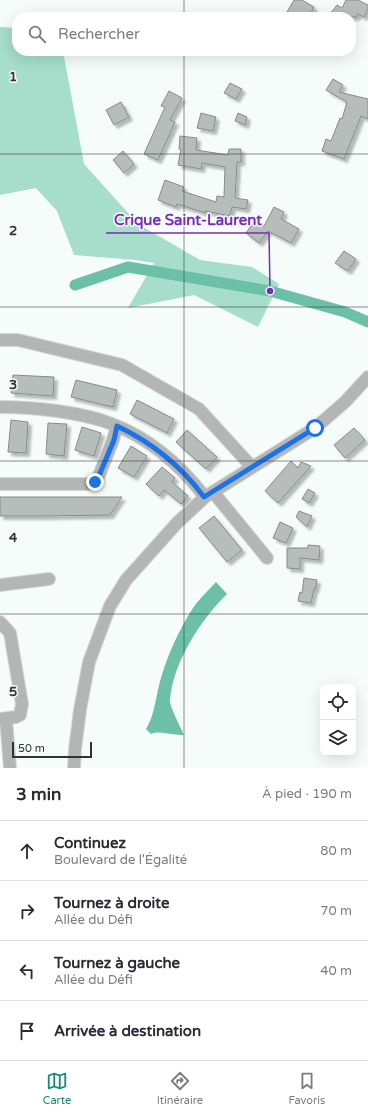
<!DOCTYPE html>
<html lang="fr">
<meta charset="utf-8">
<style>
body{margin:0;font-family:"Varela Round",sans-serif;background:#f2f2f3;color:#2b2b33}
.controls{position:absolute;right:12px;bottom:12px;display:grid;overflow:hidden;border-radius:8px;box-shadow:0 4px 16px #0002}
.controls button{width:36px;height:36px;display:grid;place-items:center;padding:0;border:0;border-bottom:1px solid #e1e1e2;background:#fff;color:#2b2b33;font:20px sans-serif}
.scale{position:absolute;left:12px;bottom:10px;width:80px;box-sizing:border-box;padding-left:4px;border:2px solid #313433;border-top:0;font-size:11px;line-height:14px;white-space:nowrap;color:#313433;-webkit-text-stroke:3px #f6fcfa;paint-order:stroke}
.stop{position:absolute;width:12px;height:12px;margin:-9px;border:3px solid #1a73e8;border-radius:50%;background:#fff}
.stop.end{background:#1a73e8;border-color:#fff;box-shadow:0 1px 4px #0008}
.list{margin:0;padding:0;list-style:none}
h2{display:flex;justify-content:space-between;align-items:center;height:52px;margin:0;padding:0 16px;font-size:17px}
h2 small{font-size:13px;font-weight:400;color:#7c7c81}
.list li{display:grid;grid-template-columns:26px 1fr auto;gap:12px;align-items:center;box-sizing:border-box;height:60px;padding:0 16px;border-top:1px solid #e1e1e2}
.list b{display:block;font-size:15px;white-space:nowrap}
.list p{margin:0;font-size:13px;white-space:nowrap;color:#7c7c81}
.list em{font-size:13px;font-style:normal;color:#7c7c81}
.icon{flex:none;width:22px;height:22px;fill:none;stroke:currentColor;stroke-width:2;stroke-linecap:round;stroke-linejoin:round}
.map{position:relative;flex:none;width:368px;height:768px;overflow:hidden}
.search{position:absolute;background:#fff;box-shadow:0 4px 16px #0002;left:12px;right:12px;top:12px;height:44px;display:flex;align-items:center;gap:10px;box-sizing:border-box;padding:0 14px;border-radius:16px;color:#7c7c81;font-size:15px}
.sheet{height:292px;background:#fff}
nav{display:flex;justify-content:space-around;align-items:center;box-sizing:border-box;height:56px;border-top:1px solid #e1e1e2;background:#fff;font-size:11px;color:#7c7c81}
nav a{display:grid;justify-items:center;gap:2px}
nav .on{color:#138e73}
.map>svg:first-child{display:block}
</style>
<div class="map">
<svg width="368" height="768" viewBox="0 0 368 768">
<defs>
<filter id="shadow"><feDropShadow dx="3.5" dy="3.5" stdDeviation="1" flood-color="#0004"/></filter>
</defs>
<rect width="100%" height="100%" fill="#f6fcfa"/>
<path fill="#a6ddcb" d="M0,27L17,28V51H63L84,164L138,224L200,260L252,267L279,284L258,327L194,295L128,308L154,263L136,260L74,255L57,211L36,188L0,195Z"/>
<path fill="#6bc0a6" d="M216,582L227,594C201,619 172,664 170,701C170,707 181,728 184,735C173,736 160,730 151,734L146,729C155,715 156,694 161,678C168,654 179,630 193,608C199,599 208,591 216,582Z"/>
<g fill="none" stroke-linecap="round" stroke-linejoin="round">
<path stroke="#6bc0a6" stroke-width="3" d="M366,321L368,317"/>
<path stroke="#6bc0a6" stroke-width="11" d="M75,285L128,267L270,291L345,312L368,322"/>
</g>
<path fill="#b7bdbb" stroke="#868c8a" filter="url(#shadow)" d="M294,0H302L314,7L309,17H297L287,12Z
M346,0H358L368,5V9L364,17L358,14L356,17H335L330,14L337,5L342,8Z
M333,79L343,85L339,92L368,99V119L361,116L344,159L322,151L326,139L331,141L340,118L342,119L347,102L326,90Z
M230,83L242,89L236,99L224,93Z
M169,91L182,98L170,120L175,122L158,160L144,154L165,107L161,106Z
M121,102L129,117L114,125L106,110Z
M201,113L216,117L213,131L197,128Z
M238,113L247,117L245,125L235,121Z
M180,136L197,138L196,150L228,155L229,149H241V162H237L235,198L248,200L246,209L232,207L230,216L205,211V213L177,204L176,207L158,200L165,180L184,187L182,191L216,202L217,196L224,197L225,167L202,163L201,169L178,165L181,149H179Z
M123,151L134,164L124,173L113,160Z
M274,207L284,212L281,219L299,229L291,243L268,231L259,243L246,233L255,220L264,226Z
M344,251L356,259L348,271L335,263Z
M13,375L54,377L53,396L11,393Z
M76,380L117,390L113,407L71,397Z
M137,400L174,419L167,433L130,414Z
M11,420L28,422L26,453L8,452Z
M48,423L67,424L64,456L46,454Z
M82,427L101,433L94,456L75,450Z
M354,428L365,440L345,458L334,445Z
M187,430L217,457L206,469L176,442Z
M131,446L147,456L134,477L118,468Z
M291,461L298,468L301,462L311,466L278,503L265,491Z
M162,467L175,478L172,482L188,496L181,504L164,490L159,496L146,484Z
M308,489L315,493L309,503L302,499Z
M0,497H122L110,515L44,516H0Z
M299,511L312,516L307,527L296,517Z
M214,516L242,550L227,562L199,528Z
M280,522L293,528L286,543L273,538Z
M308,545L320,546L319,560L300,558V569L287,568V548H308Z
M304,578L317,580L315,590L314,589L311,603L298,601L300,592L302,593Z"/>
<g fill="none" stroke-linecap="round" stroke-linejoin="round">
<g stroke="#d3d8d6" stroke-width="14">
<path id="minor" d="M0,340H18L122,365L199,409L252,467
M0,407C33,407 82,412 112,424C149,438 181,466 205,497
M0,484H89L95,481L98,478L113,440L117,426
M213,492L267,558
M0,585L49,579
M0,622L10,633L22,704L20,715L16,717L0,719
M6,719L10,768
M74,768L75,749L80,710L89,662L110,606L126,580L177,523L205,497L315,428L345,402L368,377"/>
</g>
<use href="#minor" stroke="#b3b6b5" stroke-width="12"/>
</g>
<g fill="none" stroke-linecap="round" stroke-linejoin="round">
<path stroke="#1a73e8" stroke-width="5" d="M95,482L98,478L114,440L117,426C153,443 181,466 204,497L315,428"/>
</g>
<path fill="none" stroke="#313433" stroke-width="1" stroke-opacity="0.55" d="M184,0V17M184,51V768M0,154H368M0,307H368M0,461H368M0,614H368"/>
<g font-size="13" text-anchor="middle" font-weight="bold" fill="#313433" stroke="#f6fcfa" stroke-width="3" stroke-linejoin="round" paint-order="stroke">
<text x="13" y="81">1</text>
<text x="13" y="235">2</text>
<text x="13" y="389">3</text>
<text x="13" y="542">4</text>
<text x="13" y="696">5</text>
</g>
<path fill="none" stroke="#7b2cbf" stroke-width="1.5" d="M270 291L269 233H106"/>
<circle fill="#7b2cbf" stroke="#f6fcfa" stroke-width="1.5" cx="270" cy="291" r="4"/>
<g font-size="15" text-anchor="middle" font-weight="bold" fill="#7b2cbf" stroke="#f6fcfa" stroke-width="3" stroke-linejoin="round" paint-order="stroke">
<text x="188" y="225">Crique Saint-Laurent</text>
</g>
</svg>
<div class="controls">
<button><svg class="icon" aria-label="locate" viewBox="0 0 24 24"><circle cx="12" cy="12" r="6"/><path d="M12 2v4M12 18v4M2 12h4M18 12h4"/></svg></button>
<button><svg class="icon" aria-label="layers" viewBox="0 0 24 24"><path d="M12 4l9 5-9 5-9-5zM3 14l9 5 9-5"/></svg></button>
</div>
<div class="scale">50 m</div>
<div class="stop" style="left:315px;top:428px"></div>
<div class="stop end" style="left:95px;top:482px"></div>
<div class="search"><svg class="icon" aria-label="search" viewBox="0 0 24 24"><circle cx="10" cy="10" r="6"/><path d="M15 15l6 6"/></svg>Rechercher</div>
</div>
<section class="sheet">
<h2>3 min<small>À pied · 190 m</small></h2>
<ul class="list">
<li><svg class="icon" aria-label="ahead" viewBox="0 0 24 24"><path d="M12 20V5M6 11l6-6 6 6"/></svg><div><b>Continuez</b><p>Boulevard de l'Égalité</p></div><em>80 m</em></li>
<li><svg class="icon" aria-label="right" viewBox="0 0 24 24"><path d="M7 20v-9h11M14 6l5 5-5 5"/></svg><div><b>Tournez à droite</b><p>Allée du Défi</p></div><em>70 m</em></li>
<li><svg class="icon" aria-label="left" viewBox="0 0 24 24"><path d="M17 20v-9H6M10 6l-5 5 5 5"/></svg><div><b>Tournez à gauche</b><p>Allée du Défi</p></div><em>40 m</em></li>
<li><svg class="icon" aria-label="arrive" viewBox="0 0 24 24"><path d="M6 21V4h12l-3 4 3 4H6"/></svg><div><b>Arrivée à destination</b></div></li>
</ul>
</section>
<nav>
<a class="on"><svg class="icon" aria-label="map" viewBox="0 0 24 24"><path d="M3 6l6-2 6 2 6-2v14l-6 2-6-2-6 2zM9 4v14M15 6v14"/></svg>Carte</a>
<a><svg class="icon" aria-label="directions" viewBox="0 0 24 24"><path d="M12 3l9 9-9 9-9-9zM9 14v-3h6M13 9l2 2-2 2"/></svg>Itinéraire</a>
<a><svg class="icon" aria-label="saved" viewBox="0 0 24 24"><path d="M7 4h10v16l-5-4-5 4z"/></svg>Favoris</a>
</nav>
